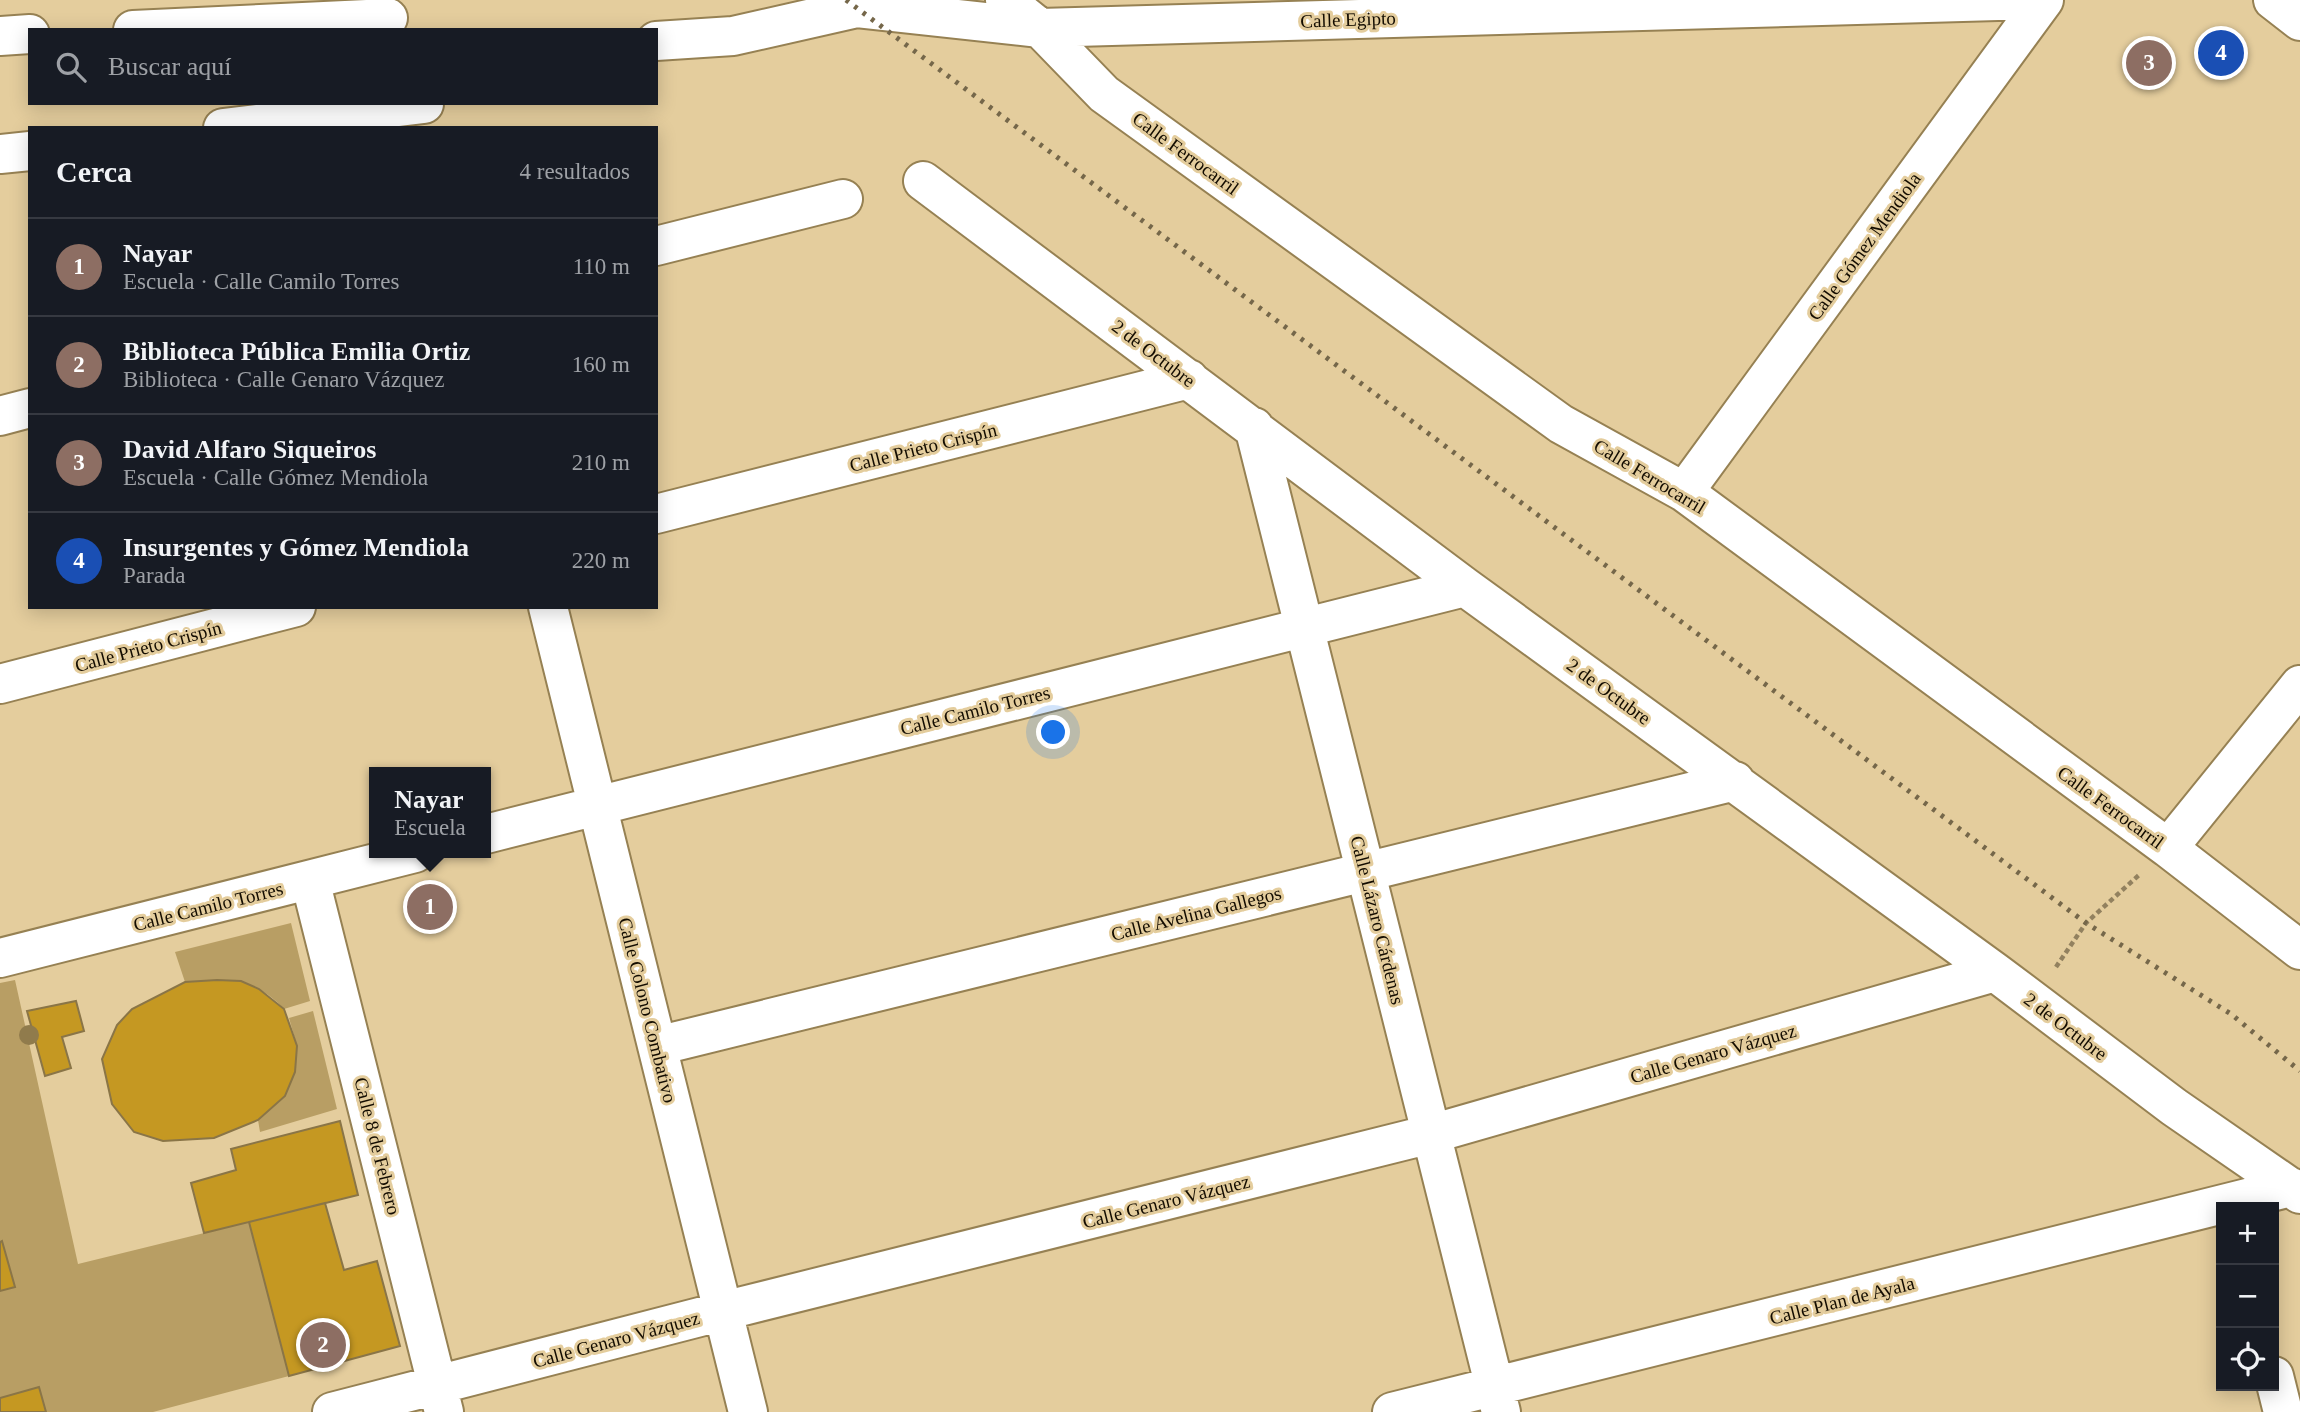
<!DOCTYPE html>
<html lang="es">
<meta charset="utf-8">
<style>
body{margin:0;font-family:Georgia,serif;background:#20242c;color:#f1f3f6}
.controls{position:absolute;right:21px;bottom:21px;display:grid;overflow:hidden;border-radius:0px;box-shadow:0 4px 18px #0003}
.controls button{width:63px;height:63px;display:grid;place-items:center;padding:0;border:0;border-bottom:2px solid #363941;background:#171b24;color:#f1f3f6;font:35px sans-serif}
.you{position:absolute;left:1054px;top:733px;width:24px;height:24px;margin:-18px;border:5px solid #fff;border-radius:50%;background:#1a73e8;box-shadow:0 0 0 10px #1a73e833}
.badge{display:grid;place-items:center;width:46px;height:46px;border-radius:50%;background:#b45309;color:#fff;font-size:23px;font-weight:700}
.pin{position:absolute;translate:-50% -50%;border:4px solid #fff;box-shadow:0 2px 7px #0006}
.popup{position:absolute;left:369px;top:767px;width:122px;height:91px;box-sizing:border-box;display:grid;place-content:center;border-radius:0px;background:#171b24;filter:drop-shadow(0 2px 5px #0005);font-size:23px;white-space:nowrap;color:#9ea1a6}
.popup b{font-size:26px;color:#f1f3f6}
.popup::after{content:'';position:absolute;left:50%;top:100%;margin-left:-14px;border:14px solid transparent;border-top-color:#171b24}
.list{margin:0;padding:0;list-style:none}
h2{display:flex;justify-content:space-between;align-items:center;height:91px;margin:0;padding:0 28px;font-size:30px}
h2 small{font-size:23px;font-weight:400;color:#9ea1a6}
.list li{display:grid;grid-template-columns:46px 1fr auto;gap:21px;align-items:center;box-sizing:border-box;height:98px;padding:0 28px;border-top:2px solid #363941}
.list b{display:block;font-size:26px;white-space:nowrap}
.list p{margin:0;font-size:23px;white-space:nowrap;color:#9ea1a6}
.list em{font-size:23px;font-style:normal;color:#9ea1a6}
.icon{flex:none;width:38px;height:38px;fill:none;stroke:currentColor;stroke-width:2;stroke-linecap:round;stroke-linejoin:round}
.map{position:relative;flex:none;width:2300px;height:1412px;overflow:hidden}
.search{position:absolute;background:#171b24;box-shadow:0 4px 18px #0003;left:28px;top:28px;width:630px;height:77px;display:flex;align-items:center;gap:18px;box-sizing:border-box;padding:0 24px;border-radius:0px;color:#9ea1a6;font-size:26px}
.panel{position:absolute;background:#171b24;box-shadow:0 4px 18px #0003;left:28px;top:126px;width:630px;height:483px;border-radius:0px}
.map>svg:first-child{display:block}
</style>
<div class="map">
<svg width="2300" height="1412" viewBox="0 0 2300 1412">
<rect width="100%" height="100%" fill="#e4cd9d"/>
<path fill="#b89e64" d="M291,923L310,1001L284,1009C254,977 226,979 185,982L175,952Z
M15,980L78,1264L249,1222L289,1376L153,1412H0V983Z
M313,1011L337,1109L260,1132L258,1120L285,1096L295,1072L297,1046L289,1018Z"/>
<path fill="#c59822" stroke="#8a7547" stroke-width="2" d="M217,980L241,981L259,989L284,1009L297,1046L295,1072L285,1096L258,1120L214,1138L163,1141L134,1132L112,1104L102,1059L117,1025L132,1009L185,982Z
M76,1001L84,1031L62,1037L71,1068L45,1076L27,1011Z
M340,1121L358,1195L204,1233L191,1183L236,1170L231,1149Z
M325,1203L344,1270L377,1261L400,1346L289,1376L249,1222Z
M2,1241L15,1287L0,1291V1242Z
M39,1387L46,1412H0V1398Z"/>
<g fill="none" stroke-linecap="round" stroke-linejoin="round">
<g stroke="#968153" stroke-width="42">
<path id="street" d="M1005,0L1040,28L1104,94L1561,424L1684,492L2168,848L2300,950
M133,30L388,18
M0,36L30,34
M656,41L733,36L857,8L1040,28L2033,0
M223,128L424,104
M0,154L30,151
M923,181L1465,587L1995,972L2174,1107L2300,1194
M656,246L843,199
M0,416L30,408
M1254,427L1501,1412
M1684,492L2044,0
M656,514L1189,379
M548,607L748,1412
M0,684L296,607
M486,834L1465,587
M2168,848L2300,685
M310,880L444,1412
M0,958L415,853
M657,1046L1735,781
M2274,1376L2283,1412
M332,1412L723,1311L1431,1134L1995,972
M1392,1412L2291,1187"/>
</g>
<g stroke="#968153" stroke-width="42">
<path id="highway" d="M2273,0L2300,21"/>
</g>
<path stroke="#92815f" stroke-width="4.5" stroke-dasharray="5 3.5" stroke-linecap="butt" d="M2056,967L2086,923L2139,875"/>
<use href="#street" stroke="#fff" stroke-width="38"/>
<use href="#highway" stroke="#fff" stroke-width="38"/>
<path stroke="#75674a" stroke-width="5" stroke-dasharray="3.5 7" stroke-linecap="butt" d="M846,0L2086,923L2231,1014L2300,1071"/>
</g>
<circle fill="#907b4c" cx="29" cy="1035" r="10"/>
<g text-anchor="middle" stroke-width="6" stroke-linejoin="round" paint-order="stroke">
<g font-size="19" fill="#130c00" stroke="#e4cd9d">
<text transform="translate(1348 19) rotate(-2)" y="7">Calle Egipto</text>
<text transform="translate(1186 153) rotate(36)" y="7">Calle Ferrocarril</text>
<text transform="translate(1864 246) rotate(-54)" y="7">Calle Gómez Mendiola</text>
<text transform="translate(1154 353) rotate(37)" y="7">2 de Octubre</text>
<text transform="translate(923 447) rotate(-14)" y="7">Calle Prieto Crispín</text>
<text transform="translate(1650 476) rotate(31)" y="7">Calle Ferrocarril</text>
<text transform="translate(148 646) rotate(-15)" y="7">Calle Prieto Crispín</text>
<text transform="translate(1609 691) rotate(36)" y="7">2 de Octubre</text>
<text transform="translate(975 710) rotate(-14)" y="7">Calle Camilo Torres</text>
<text transform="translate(2111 807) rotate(36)" y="7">Calle Ferrocarril</text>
<text transform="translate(208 906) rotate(-14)" y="7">Calle Camilo Torres</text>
<text transform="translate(1196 913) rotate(-14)" y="7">Calle Avelina Gallegos</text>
<text transform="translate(1378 920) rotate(76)" y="7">Calle Lázaro Cárdenas</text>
<text transform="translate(648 1010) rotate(76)" y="7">Calle Colono Combativo</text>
<text transform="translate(2066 1026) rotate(37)" y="7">2 de Octubre</text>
<text transform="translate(1713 1053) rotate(-16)" y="7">Calle Genaro Vázquez</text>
<text transform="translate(378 1146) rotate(76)" y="7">Calle 8 de Febrero</text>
<text transform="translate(1166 1201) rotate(-14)" y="7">Calle Genaro Vázquez</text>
<text transform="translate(1842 1300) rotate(-14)" y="7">Calle Plan de Ayala</text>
<text transform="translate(616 1339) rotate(-15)" y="7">Calle Genaro Vázquez</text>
</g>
</g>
</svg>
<div class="controls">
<button>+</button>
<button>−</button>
<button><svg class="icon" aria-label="locate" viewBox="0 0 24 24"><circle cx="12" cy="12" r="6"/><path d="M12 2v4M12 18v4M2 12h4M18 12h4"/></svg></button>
</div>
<div class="you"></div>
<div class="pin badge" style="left:430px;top:907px;background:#8d6e63">1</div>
<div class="popup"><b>Nayar</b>Escuela</div>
<div class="pin badge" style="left:323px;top:1345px;background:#8d6e63">2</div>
<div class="pin badge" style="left:2149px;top:63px;background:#8d6e63">3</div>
<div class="pin badge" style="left:2221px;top:53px;background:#1a4fb4">4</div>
<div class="search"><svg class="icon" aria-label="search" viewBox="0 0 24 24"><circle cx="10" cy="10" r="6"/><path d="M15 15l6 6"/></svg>Buscar aquí</div>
<section class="panel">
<h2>Cerca<small>4 resultados</small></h2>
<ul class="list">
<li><span class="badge" style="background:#8d6e63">1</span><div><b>Nayar</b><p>Escuela · Calle Camilo Torres</p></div><em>110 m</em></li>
<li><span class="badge" style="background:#8d6e63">2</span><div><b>Biblioteca Pública Emilia Ortiz</b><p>Biblioteca · Calle Genaro Vázquez</p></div><em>160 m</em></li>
<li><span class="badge" style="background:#8d6e63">3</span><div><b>David Alfaro Siqueiros</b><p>Escuela · Calle Gómez Mendiola</p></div><em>210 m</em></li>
<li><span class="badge" style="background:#1a4fb4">4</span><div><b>Insurgentes y Gómez Mendiola</b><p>Parada</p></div><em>220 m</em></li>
</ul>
</section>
</div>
